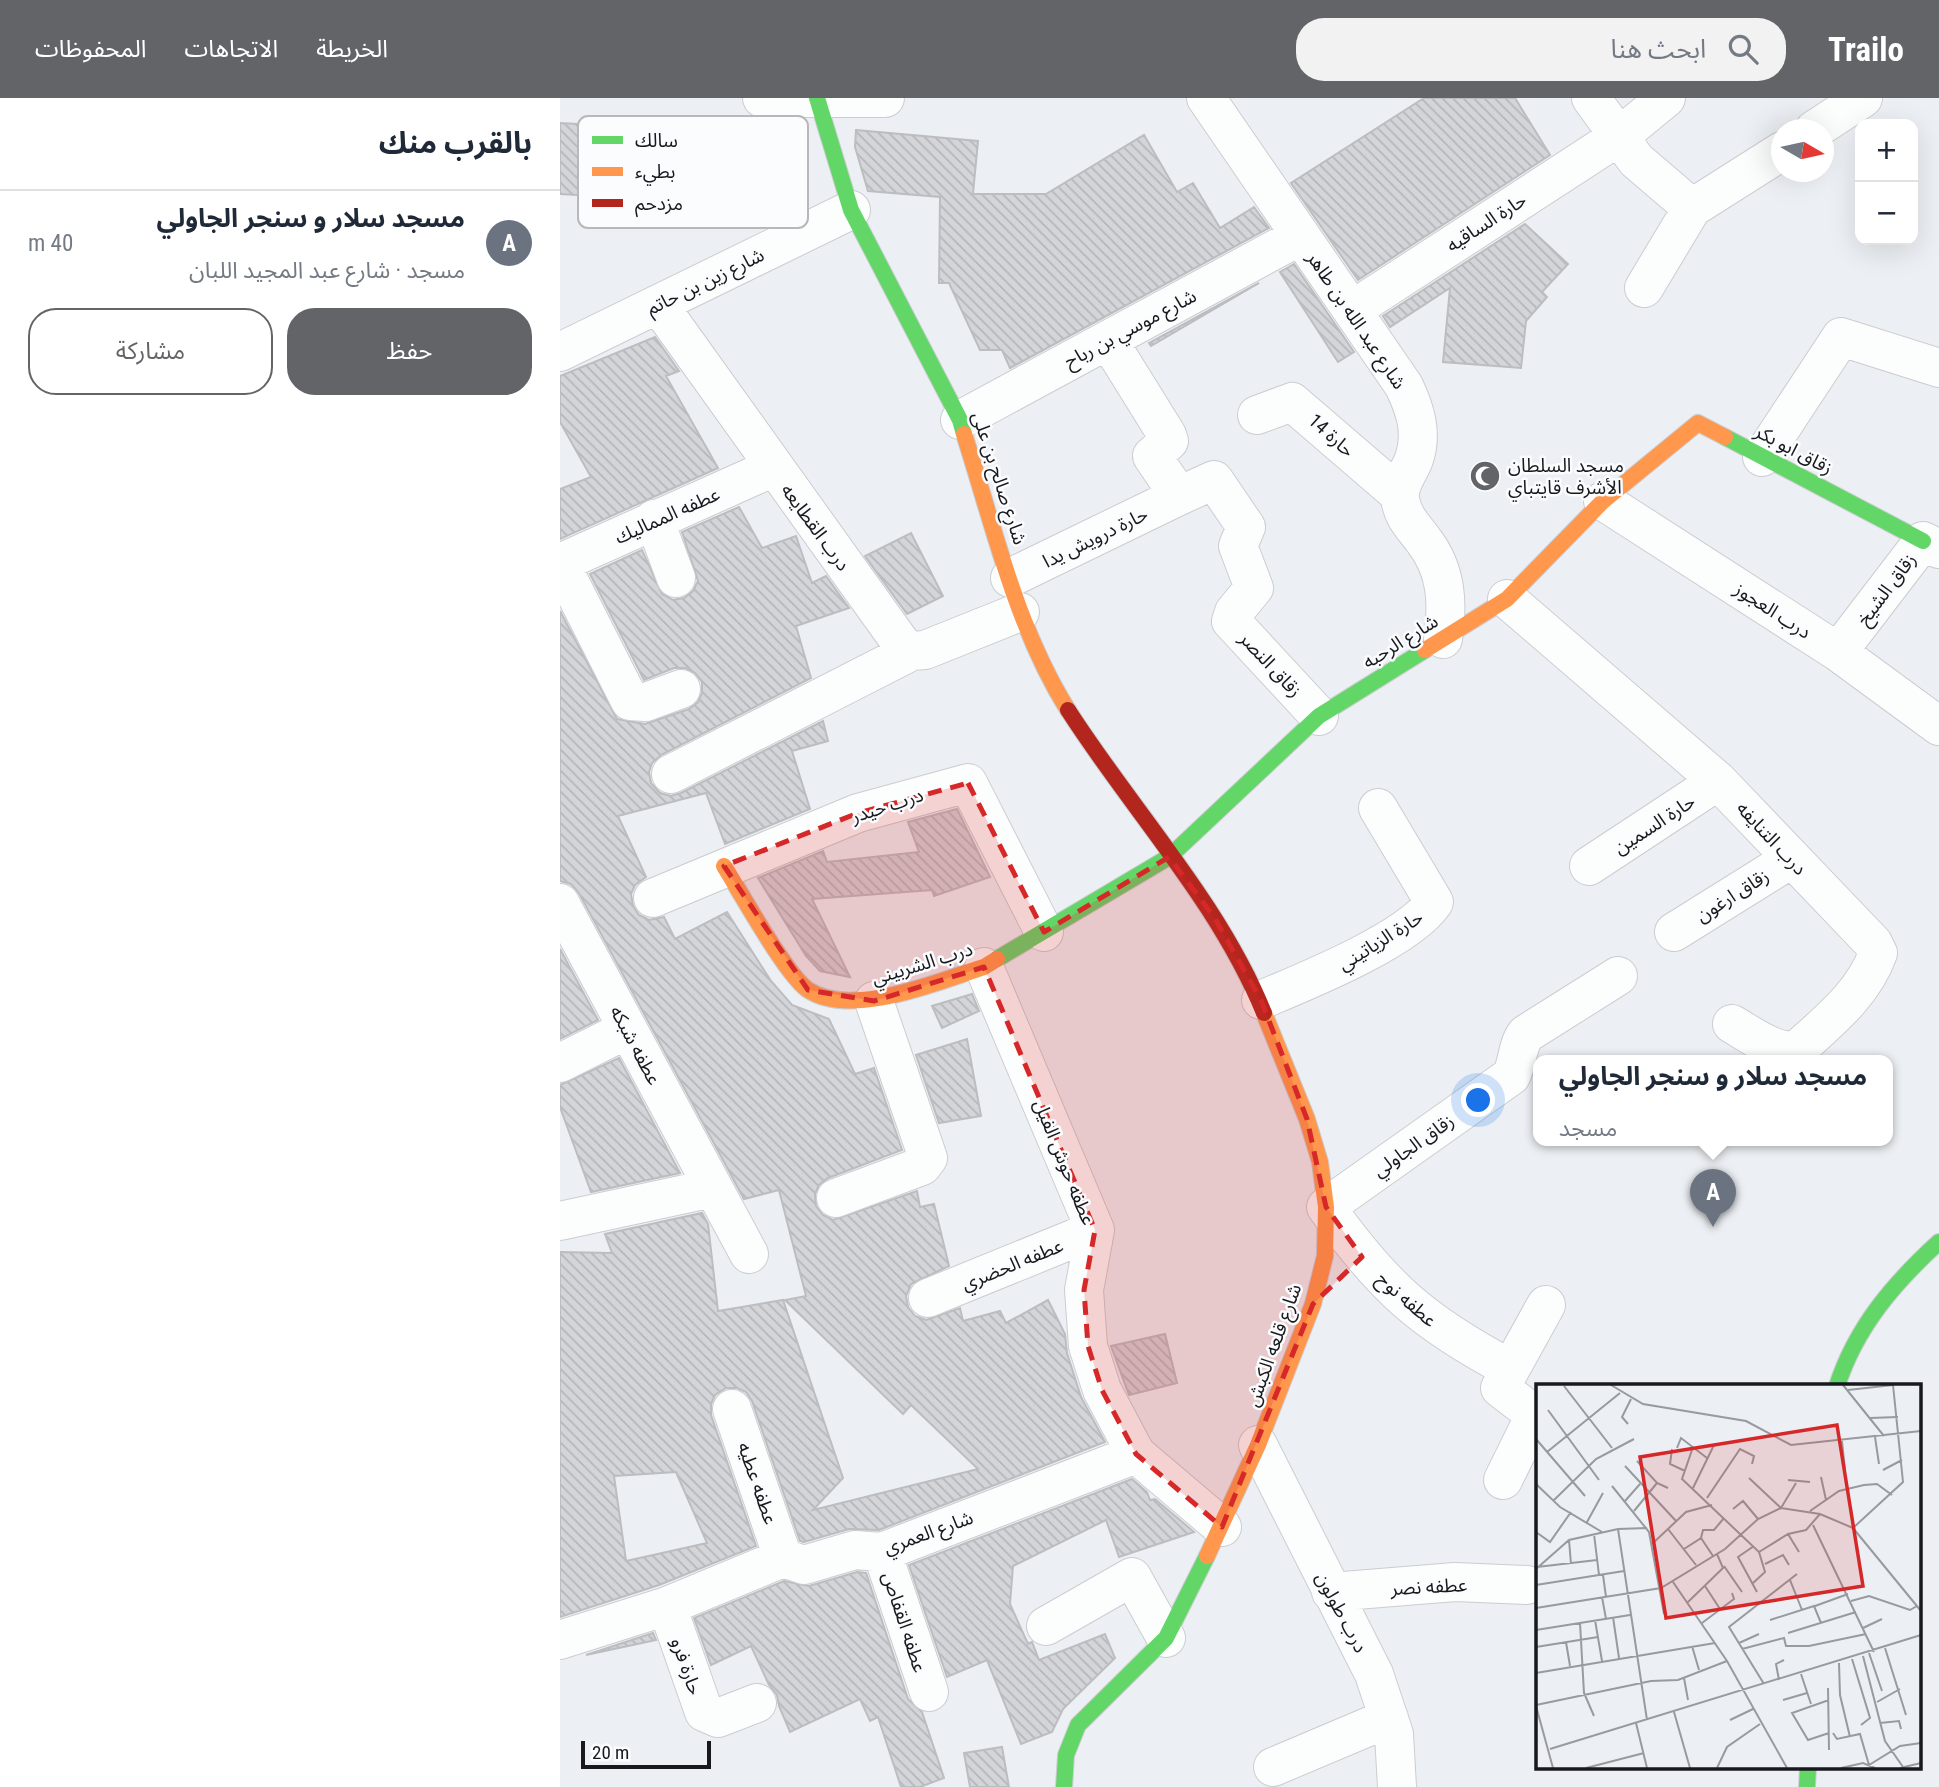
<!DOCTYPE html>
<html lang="ar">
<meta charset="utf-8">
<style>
body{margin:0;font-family:"Roboto Condensed","Noto Sans Arabic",sans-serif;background:#f2f2f3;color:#1f2937;direction:rtl}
.controls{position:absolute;right:21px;top:21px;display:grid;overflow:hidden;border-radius:14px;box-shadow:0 7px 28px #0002}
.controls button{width:63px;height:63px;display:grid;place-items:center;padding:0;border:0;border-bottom:2px solid #e0e1e3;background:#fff;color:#1f2937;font:35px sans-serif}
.compass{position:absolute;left:1211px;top:21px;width:63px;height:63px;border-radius:50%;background:#fff;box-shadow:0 7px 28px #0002;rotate:99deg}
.scale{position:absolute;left:21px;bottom:18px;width:130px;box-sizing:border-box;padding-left:7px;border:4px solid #17191c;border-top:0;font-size:19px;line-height:24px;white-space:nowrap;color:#17191c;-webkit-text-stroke:5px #fbfcfe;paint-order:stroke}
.you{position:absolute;left:919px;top:1003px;width:24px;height:24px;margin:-18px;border:5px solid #fff;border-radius:50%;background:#1a73e8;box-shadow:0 0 0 10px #1a73e833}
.badge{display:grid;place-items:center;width:46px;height:46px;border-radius:50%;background:#626468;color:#fff;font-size:23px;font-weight:700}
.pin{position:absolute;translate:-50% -58px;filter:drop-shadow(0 2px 4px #0008)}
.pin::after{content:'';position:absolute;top:37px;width:24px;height:21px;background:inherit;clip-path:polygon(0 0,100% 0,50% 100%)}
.popup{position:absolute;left:973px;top:957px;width:360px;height:91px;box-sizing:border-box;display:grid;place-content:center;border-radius:14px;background:#fff;filter:drop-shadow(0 2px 5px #0005);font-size:23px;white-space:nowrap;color:#747a83}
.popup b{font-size:26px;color:#1f2937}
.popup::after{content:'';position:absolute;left:50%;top:100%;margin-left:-14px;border:14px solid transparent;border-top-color:#fff}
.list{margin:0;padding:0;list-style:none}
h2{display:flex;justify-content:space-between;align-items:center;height:91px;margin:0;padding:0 28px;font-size:30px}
h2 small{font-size:23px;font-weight:400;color:#747a83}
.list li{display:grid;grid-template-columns:46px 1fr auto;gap:21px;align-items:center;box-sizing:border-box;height:98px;padding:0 28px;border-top:2px solid #e0e1e3}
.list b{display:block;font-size:26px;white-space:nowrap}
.list p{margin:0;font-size:23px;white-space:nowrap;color:#747a83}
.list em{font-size:23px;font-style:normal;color:#747a83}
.actions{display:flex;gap:14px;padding:21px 28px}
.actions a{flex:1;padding:16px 0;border:2px solid #626468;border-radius:28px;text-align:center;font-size:24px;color:#626468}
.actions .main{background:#626468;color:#fff}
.icon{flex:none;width:38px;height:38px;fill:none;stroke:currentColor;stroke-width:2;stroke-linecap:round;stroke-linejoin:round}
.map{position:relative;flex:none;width:1379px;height:1689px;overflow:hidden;direction:ltr}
header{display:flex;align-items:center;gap:42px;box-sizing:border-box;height:98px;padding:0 35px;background:#626468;color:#fff}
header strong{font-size:33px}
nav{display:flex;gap:38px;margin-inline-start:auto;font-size:24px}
.search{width:490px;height:63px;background:#f2f2f3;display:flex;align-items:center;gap:18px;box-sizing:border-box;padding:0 24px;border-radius:28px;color:#747a83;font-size:26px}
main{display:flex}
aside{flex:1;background:#fff}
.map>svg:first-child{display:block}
</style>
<header>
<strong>Trailo</strong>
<div class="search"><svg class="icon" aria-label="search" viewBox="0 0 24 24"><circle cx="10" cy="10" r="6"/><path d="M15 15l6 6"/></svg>ابحث هنا</div>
<nav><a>الخريطة</a><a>الاتجاهات</a><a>المحفوظات</a></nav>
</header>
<main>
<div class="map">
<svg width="1379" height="1689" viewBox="0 0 1379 1689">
<defs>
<pattern id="building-back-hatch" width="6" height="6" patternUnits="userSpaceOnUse" patternTransform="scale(1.75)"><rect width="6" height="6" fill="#d3d5d9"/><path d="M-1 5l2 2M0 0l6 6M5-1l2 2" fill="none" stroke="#b4b6ba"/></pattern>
</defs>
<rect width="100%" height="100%" fill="#ecf0f4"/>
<path fill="url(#building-back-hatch)" stroke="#bcbdc1" stroke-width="2" fill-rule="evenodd" d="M864,0H955L990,57L798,182L731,85Z
M0,25L53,28L49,99L0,96Z
M296,32L418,43L413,96H486L584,37L617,94L633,85L660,130L694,109L709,130L450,270L442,252H420L389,185H379L380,99L308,93L295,49Z
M965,126L1008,166L982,194L987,199L966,223L961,270L883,264L890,190L830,229L823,218Z
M734,166L794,254L778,264L720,174Z
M699,185L591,248L589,245Z
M95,239L119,273L106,278L158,370L0,441V391L31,379L0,324V278Z
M179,409L202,450L236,438L252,485L266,478L289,510L236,528L251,580L101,657L92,665L89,674L91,685L100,695L111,698L121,695L263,623L268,643L232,653L250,711L165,746L146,695L58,718L86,779L75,787L71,796L73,808L79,817L89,822L104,819L115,841L167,814L211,883L232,907L269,921L295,976L314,970L342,1052L268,1080L259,1087L255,1096L256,1108L263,1117L273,1122L357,1093L360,1109L374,1106L389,1168L351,1186L346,1198L348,1209L355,1218L366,1222L400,1210L403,1223L440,1213L446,1225L488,1202L505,1236L507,1255L521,1299L545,1344L319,1432L289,1431L244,1444L240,1443L192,1303L186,1294L177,1290H166L155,1297L151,1306V1317L196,1448L99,1487L0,1519V1154L52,1155L45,1136L142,1115L148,1126L158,1213L223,1202L283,1380L253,1412L418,1371L351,1307L343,1316L225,1202L246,1198L219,1092L184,1101L19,795L11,786L0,783V513L57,621L85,626L129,611L138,604L142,595V584L135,575L125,570H114L84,582L30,476L82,452L102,496L113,502L124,500L133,493L138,483L122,434ZM116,1374L147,1445L66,1463L54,1378Z
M351,435L383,498L347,516L305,458Z
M397,711L430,779L374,798L372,792L252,801L290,879L260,873L246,858L198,780L263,753L267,764L359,754L348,724Z
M0,851L38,922L0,941Z
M412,896L419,913L382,930L372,908Z
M407,941L421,1018L379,1025L356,957Z
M59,960L120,1075L31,1094L0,1009V987Z
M605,1236L617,1285L569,1297L551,1248Z
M572,1381L587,1394L590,1402L595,1401L634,1434L559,1459L546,1422L453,1468L450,1506L468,1546L472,1544L479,1562L545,1536L555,1560L503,1611L492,1634L461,1646L427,1562L387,1579L349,1467Z
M297,1474L306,1475L348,1601L362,1614L384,1680L360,1689H341L318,1619L310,1623L300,1601L230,1634L219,1608L217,1597L209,1587L191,1548L151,1567L134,1520L224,1483L249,1488Z
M93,1535L96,1542L26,1557Z
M442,1649L449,1689H410L404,1655Z"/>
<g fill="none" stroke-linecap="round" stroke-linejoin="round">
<g stroke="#cbcdd0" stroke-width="40">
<path id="street" d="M202,0H325
M646,0L844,288C855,311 863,335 854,361C849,375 838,386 840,401C843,420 854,429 864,443C887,473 888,505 883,541
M1031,0L1076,62L1132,110
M1254,32L1303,0
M1084,190L1132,110L1222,53
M98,206L343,548L352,553L365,552L460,514
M792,212L1061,37L1106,0
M548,242L607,337L609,343L592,358L619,398L654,382L686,429L678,448L694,490L674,514L671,523L759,618
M0,254L291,112
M697,317L732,304L840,397
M400,322L740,138
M1202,359L1281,239L1379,270
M1043,403L1278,554L1379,628
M94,421L116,480
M0,465L214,369
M0,465L70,603L86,604L121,591
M450,480L619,398
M947,501L1158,683L1313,845L1318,855C1304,895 1269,923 1238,951C1217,958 1190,936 1172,926
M1278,554L1363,443L1379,451
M111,676L352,553
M1029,768L1158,683
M93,800L298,715L408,685L484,834
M0,805L189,1156
M1114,834L1231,761
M424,869L535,1132L524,1192L528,1248L542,1292L576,1356L662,1429
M701,902C744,884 849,842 874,804L818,710
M0,965L68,931
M276,1100L362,1068L368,1060L314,903
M0,1123L153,1090
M368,1200L535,1132
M949,1270C862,1224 823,1189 766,1109L951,978C958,965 957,947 966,936L1058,878
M172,1311L223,1460
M698,1347L814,1576L834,1636L837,1689
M943,1382L975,1317L940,1290L986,1207
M322,1454L369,1594
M771,1494L895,1484L967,1487
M107,1508L144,1614L158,1620L197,1605
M486,1528L572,1479L606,1540
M0,1542L107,1508L223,1460L244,1467L295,1452L322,1454L576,1356
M713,1669L829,1620"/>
</g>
<g stroke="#cbcdd0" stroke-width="18">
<path id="fast" d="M257,0L291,112L400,322L404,336
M1165,339L1363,443
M437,861L609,759L759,618L865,552
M1277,1288C1296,1229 1334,1185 1379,1144
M504,1689L506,1657L518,1627L606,1540L647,1458
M1247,1689L1248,1670"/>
</g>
<g stroke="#cbcdd0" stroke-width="18">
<path id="slow" d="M404,336C434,429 456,529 508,612
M865,552L947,501L1043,403L1138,325L1165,339
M164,768C181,795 226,877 248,892C292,921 379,883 424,869L437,861
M647,1458L698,1347L753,1206L765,1158L766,1109L760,1064L747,1021L704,915"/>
</g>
<g stroke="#cbcdd0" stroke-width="18">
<path id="jam" d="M508,612C572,712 659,804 704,915"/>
</g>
<use href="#street" stroke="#fcfdfd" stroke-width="38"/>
<use href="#fast" stroke="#63d668" stroke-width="16"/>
<use href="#slow" stroke="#ff974d" stroke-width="16"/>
<use href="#jam" stroke="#b3261e" stroke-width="16"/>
</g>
<path fill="#d62828" fill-opacity="0.2" stroke="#d62828" stroke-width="5" stroke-dasharray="14 9" stroke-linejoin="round" d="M408,685L484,834L609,759L654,819L701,902L747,1021L766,1109L802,1159L753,1206L662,1429L576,1356L542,1292L528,1248L524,1192L535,1132L424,869L314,903L248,892L164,768L298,715Z"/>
<defs>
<g id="mosque-disc" transform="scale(1.575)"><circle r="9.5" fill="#626468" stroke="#fbfcfe"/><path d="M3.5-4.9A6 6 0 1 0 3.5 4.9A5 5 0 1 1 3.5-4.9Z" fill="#fff"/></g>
</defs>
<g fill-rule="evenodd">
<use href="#mosque-disc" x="925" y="378"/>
</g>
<g text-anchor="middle" stroke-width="5" stroke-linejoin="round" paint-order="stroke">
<g font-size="19" fill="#17191c" stroke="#fbfcfe">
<text transform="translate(926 124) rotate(-33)" y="7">حارة الساقيه</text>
<text transform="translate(145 183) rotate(-26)" y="7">شارع زين بن حاتم</text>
<text transform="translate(797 222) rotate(56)" y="7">شارع عبد الله بن طاهر</text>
<text transform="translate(570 230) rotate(-28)" y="7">شارع موسي بن رباح</text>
<text transform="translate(772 337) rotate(42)" y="7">حارة 14</text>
<text transform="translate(1234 351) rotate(28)" y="7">زقاق ابو بكر</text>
<text transform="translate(440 380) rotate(72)" y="7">شارع صالح بن على</text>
<text transform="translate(107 417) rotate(-24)" y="7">عطفه المماليك</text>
<text transform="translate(256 429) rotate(54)" y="7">درب القطايعه</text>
<text transform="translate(535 439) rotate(-26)" y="7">حارة درويش يدا</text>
<text transform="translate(1326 491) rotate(-53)" y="7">زقاق الشيخ</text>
<text transform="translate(1213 512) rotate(33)" y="7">درب العجوز</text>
<text transform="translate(840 543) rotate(-32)" y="7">شارع الرحبه</text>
<text transform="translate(711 566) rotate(47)" y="7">زقاق النصر</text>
<text transform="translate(327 707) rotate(-18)" y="7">درب حيدر</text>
<text transform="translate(1094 726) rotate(-33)" y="7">حارة السمين</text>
<text transform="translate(1212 740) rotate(47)" y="7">درب التنايفه</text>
<text transform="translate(1172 797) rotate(-32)" y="7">زقاق ارغون</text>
<text transform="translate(820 842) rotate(-32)" y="7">حارة الزياتيني</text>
<text transform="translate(362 865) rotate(-17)" y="7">درب الشربيني</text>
<text transform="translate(76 947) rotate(62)" y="7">عطفه شبكه</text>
<text transform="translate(853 1047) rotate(-35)" y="7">زقاق الجاولي</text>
<text transform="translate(505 1064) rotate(68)" y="7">عطفه حوش الفيل</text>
<text transform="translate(452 1166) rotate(-22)" y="7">عطفه الحضري</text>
<text transform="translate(847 1201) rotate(41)" y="7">عطفه نوح</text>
<text transform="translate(713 1247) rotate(-70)" y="7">شارع قلعه الكبش</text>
<text transform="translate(198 1385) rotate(71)" y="7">عطفه عطيه</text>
<text transform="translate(368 1434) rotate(-20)" y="7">شارع العمري</text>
<text transform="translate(869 1488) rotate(-3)" y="7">عطفه نصر</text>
<text transform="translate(782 1514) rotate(62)" y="7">درب طولون</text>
<text transform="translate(345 1524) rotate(72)" y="7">عطفه القفاص</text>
<text transform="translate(127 1568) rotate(71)" y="7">حارة فرو</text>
</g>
<g font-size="19" fill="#17191c" stroke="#fbfcfe" text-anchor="start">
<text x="948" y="374">مسجد السلطان<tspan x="948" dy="22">الأشرف قايتباي</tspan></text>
</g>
</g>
<g transform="translate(976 1286)">
<rect width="385" height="385" fill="#ecf0f4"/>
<path fill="none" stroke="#979a9e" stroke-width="2" d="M75,1L107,20L210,37L255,61L385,47M307,1L348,52M28,2L76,64M312,6L357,1M12,26L63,96M334,34L362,33M92,40L86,33L95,15M339,53L343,80M0,55L49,112M306,57L309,86M141,64L145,54L171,74M136,65L134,80L149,87M156,66L146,95L223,168L229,188L216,200M11,68L84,9M101,77L121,99L132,104M89,82L140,137M347,86L366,76M285,93L290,116M213,94L245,124L260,99M252,96L274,98M0,100L24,123L66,148M76,102L113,148L128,230M157,104L178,61M171,114L204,65L218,72L216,80M17,117L60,75L98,55M89,117L104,100M197,125L207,117L222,135M98,127L121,99M274,127L303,107L328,101L341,100L356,111M51,138L67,109M277,141L338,268M317,144L367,98L357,1M317,144L385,227M82,145L111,336M132,145L160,181M0,148L14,158L35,128M58,150L63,191M252,150L263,168M165,154L177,172M33,156L35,180M116,160L150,128L176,121M218,162L202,173L221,208M148,165L165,154L167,146H178L188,134M223,168L252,150L270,146L284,130M229,180L247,171L253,181M188,182L206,208M1,183L61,176M0,185L33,156L82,145L111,144M67,191L70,213M254,196L266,226M137,198L191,277L251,384M0,201L88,187M169,202L184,225M66,213L70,235M315,217L333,212L374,226L381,222M152,218L187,184L181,170M279,222L312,210M0,224L125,204L189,165L222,135L245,124L284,130L317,144M77,233L83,274M59,236L66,277M234,236L278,222L285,239M44,239L48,309L58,332M166,239L198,215L196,209M327,244L346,235M0,246L94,231M252,249L320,228M30,258L34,282M203,259L223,250M156,262L163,286M0,263L62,253M349,264L370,331M206,265L248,254L250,262H273L330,250M333,269L346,307M327,272L349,357L367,383M316,275L334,334L325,341M303,279L304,311L314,353M0,289L179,259M265,290L275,320M148,294L152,316M243,296L240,280L248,276M228,300L193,243L261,190M292,304L293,366M247,316L271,309M341,318L364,305M0,321L115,297L142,296L191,277M0,322L17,384M138,328L154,384M194,336L217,325M100,339L111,384M344,339L363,337L365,345M293,349L272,356L256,329L293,316M297,349L301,355L324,350L333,381L364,362L385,359M14,365L385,251M50,384L108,369M181,384L191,363L224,340M305,384L327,379L339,384M364,384L385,379"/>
<path fill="#d62828" fill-opacity="0.15" stroke="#d62828" stroke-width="3.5" d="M301,41L327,202L130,234L104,73Z"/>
<rect width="385" height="385" fill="none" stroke="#17191c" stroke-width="3.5"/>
</g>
<rect x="18" y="18" width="230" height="112" rx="10" fill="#fbfcfe" stroke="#b7b8ba" stroke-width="2"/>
<rect x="32" y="38" width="31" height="8" fill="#63d668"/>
<rect x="32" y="69" width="31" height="9" fill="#ff974d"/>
<rect x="32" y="101" width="31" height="8" fill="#b3261e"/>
<g font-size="19" fill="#17191c">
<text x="75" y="49">سالك</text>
<text x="75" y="80">بطيء</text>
<text x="75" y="112">مزدحم</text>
</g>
</svg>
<div class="controls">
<button>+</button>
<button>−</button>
</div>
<svg class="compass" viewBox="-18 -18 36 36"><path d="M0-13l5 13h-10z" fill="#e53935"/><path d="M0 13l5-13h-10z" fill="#747a83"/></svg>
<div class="scale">20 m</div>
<div class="you"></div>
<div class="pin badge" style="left:1153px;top:1129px;background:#6b7280">A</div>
<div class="popup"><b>مسجد سلار و سنجر الجاولي</b>مسجد</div>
</div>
<aside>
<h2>بالقرب منك<small></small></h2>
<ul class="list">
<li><span class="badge" style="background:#6b7280">A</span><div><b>مسجد سلار و سنجر الجاولي</b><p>مسجد · شارع عبد المجيد اللبان</p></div><em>40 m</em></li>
</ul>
<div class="actions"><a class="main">حفظ</a><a>مشاركة</a></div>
</aside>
</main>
